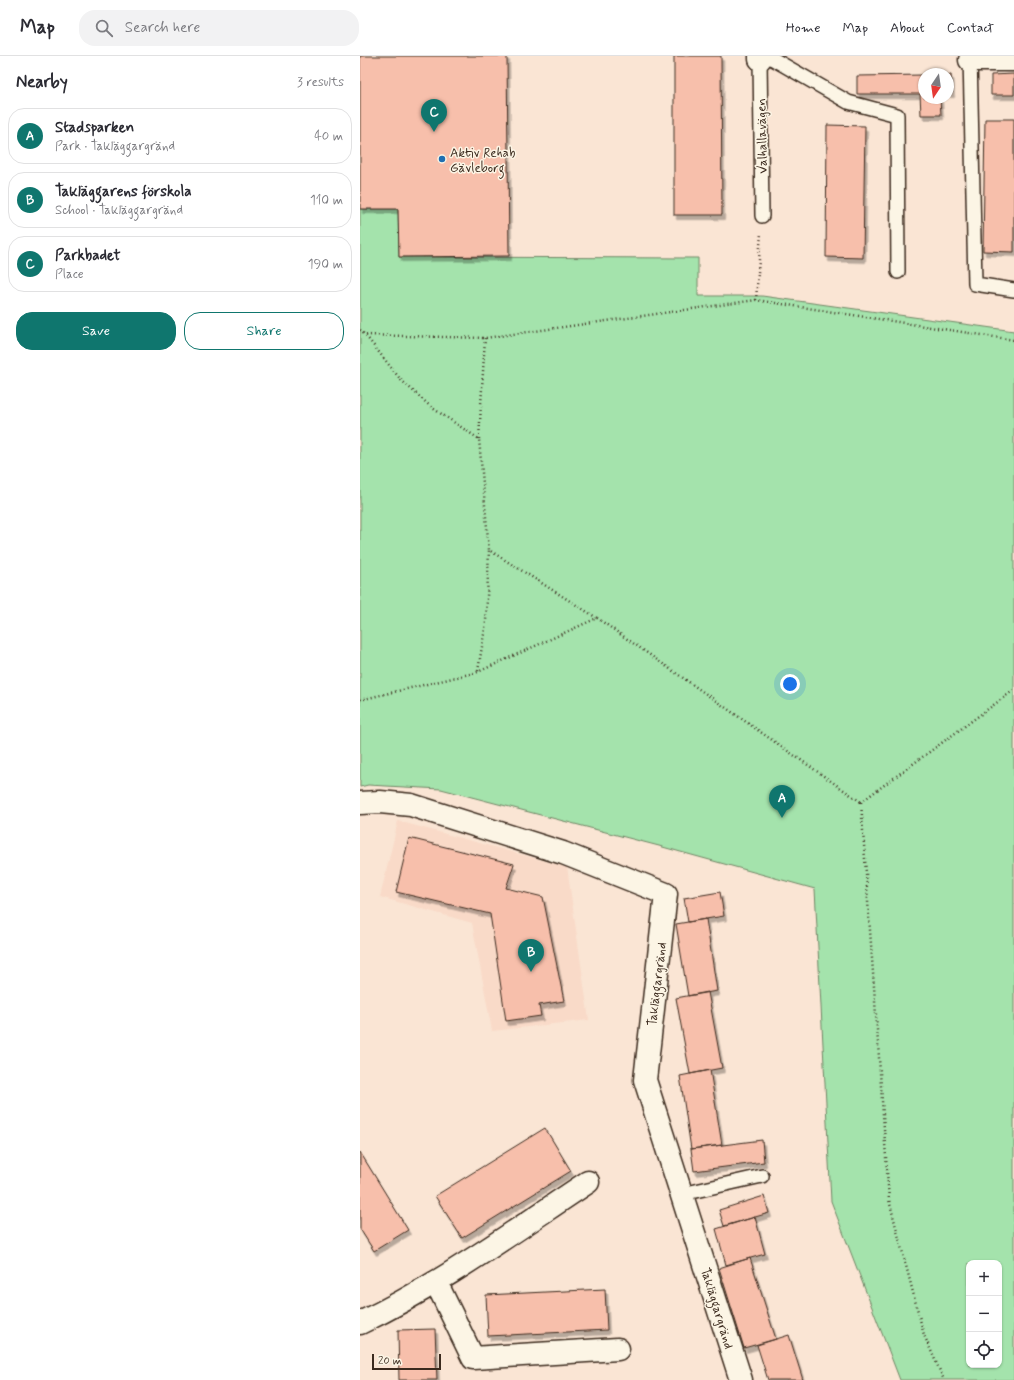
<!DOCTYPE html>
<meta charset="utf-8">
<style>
body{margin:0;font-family:Mynerve,sans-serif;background:#f2f2f3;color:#2b2b33}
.controls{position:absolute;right:12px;bottom:12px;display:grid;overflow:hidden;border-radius:8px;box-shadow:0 1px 3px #0004}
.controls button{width:36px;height:36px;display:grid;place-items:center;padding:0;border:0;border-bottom:1px solid #e1e1e2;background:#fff;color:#2b2b33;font:20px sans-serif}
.compass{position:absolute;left:558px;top:12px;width:36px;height:36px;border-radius:50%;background:#fff;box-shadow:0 1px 3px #0004;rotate:193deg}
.scale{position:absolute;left:12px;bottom:10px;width:69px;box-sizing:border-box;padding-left:4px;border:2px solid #3b2a1e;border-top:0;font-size:11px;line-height:14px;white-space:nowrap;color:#3b2a1e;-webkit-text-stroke:3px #fcf5e5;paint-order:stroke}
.you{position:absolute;left:430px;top:628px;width:14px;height:14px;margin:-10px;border:3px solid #fff;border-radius:50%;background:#1a73e8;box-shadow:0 0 0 6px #1a73e833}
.badge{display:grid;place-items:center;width:26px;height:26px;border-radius:50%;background:#0f766e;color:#fff;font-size:13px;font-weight:700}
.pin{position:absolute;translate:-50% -33px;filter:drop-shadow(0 1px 2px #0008)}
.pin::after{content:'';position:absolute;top:21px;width:14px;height:12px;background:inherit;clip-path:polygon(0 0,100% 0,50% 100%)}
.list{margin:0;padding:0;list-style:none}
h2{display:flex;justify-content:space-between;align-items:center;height:52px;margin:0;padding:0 16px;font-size:17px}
h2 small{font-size:13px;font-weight:400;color:#7c7c81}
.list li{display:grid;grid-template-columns:26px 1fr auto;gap:12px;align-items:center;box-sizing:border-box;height:56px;margin:0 8px 8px;padding:0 8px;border:1px solid #e1e1e2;border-radius:16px}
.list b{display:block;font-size:15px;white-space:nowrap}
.list p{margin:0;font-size:13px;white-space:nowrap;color:#7c7c81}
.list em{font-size:13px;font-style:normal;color:#7c7c81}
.actions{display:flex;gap:8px;padding:12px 16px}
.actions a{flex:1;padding:9px 0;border:1px solid #0f766e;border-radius:16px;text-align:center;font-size:14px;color:#0f766e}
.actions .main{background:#0f766e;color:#fff}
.icon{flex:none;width:22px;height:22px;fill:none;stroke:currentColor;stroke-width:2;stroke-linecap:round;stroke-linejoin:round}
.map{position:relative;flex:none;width:654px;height:1324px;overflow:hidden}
header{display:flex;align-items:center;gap:24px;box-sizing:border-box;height:56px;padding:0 20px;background:#fff;border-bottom:1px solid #e1e1e2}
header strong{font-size:19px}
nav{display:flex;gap:22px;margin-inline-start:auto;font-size:14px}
.search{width:280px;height:36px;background:#f2f2f3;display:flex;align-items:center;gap:10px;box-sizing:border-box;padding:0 14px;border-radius:16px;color:#7c7c81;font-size:15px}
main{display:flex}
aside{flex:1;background:#fff}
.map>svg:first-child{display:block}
</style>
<header>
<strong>Map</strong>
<div class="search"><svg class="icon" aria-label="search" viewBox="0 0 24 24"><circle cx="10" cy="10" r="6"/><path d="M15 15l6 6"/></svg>Search here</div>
<nav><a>Home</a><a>Map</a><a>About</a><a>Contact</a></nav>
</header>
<main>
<aside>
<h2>Nearby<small>3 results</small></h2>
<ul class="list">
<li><span class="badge">A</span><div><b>Stadsparken</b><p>Park · Takläggargränd</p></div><em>40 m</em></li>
<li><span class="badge">B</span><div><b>Takläggarens förskola</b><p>School · Takläggargränd</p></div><em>110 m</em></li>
<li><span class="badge">C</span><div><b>Parkbadet</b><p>Place</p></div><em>190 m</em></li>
</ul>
<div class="actions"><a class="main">Save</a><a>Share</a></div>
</aside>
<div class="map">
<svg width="654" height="1324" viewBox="0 0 654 1324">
<defs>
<filter id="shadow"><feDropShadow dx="2.5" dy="4.5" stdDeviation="0" flood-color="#0004"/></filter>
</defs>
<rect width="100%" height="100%" fill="#fae5d4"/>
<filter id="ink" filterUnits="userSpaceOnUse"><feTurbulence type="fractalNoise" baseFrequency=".025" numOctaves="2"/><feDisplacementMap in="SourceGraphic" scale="8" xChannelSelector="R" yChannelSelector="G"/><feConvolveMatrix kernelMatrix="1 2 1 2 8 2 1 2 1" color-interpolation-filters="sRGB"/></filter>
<g filter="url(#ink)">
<path fill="#f9dac8" d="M38,765L207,811L229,964L132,975L112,867L20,841Z"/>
<path fill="#a4e3ac" stroke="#708665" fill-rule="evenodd" d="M0,153H38L39,201L338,202V240H402L654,275V1324H540L471,1145L455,833L299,790L81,733L8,729L0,731ZM609,1207H639V1309H609Z"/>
<path fill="#f7bfab" stroke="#3b2a1e" filter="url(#shadow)" d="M0,0H147L149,200L39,201L38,153H0Z
M314,0H361L362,159H314Z
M654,18V39H631V19Z
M564,19V42H580L581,59H561L560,38H497V20Z
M588,19H591L592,37H588Z
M625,63H654V196L623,195Z
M467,69L505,70L503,202L466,201Z
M49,782L154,808L146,832L183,841L204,945L179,949L181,960L146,965L130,858L36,836Z
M360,836L364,860L328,866L324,842Z
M346,863L357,935L328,940L316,868Z
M348,936L362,1012L330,1018L316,942Z
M350,1014L362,1089L331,1093L320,1020Z
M185,1072L211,1115L102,1182L75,1140Z
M402,1084L404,1106L334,1115L331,1093Z
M0,1096L48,1174L14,1195L0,1173Z
M404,1140L409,1157L364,1170L359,1154Z
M395,1161L405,1198L366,1209L356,1173Z
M390,1202L416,1283L384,1292L359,1212Z
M245,1233L247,1274L128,1280L126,1239Z
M75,1273L77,1324H39L38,1274Z
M429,1279L443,1324H408L397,1289Z"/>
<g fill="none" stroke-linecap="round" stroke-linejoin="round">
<g stroke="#3b2a1e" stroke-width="16">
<path id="service" d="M408,0L488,46L537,59L538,216
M610,0L615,228L654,234
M400,3L402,160
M322,1138L402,1120"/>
</g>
<g stroke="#3b2a1e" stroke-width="25">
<path id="minor" d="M400,0V3
M610,4H654
M0,747L20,746L51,749L203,797L306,838L285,1024L381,1324
M76,1226L113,1302L258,1293
M0,1267C80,1229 154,1175 228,1126"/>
</g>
<path stroke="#3b2a1e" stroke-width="2.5" stroke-dasharray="1 3" stroke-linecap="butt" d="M396,244L401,177
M0,274L5,279L125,282L396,244L654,284
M6,280L41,324L71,351L119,383L129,494L237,562
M119,383L125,282
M118,615L126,566L129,494
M0,644L118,616L237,562L501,746
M501,746L529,1144L564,1279L584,1324
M501,746L654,634"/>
<use href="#service" stroke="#fcf5e5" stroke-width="13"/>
<use href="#minor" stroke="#fcf5e5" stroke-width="22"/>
</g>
</g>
<circle fill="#1f6fb2" stroke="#fcf5e5" stroke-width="1.5" cx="82" cy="103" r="4"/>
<g text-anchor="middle" stroke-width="3" stroke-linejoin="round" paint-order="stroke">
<g font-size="13" fill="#3b2a1e" stroke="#fcf5e5">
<text transform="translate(401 80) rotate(-91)" y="5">Valhallavägen</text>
<text transform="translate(296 928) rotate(-83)" y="5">Takläggargränd</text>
<text transform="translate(358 1252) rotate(73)" y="5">Takläggargränd</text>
</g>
<g font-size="13" fill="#3b2a1e" stroke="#fcf5e5" text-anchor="start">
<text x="90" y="101">Aktiv Rehab<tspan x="90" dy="15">Gävleborg</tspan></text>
</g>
</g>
</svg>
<div class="controls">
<button>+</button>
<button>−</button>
<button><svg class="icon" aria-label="locate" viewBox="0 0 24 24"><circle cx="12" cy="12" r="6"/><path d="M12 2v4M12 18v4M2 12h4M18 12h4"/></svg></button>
</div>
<svg class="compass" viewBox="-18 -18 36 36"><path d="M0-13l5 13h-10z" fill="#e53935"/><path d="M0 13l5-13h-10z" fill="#7c7c81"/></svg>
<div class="scale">20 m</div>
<div class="you"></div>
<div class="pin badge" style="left:422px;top:762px">A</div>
<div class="pin badge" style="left:171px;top:916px">B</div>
<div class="pin badge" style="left:74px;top:76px">C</div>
</div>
</main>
